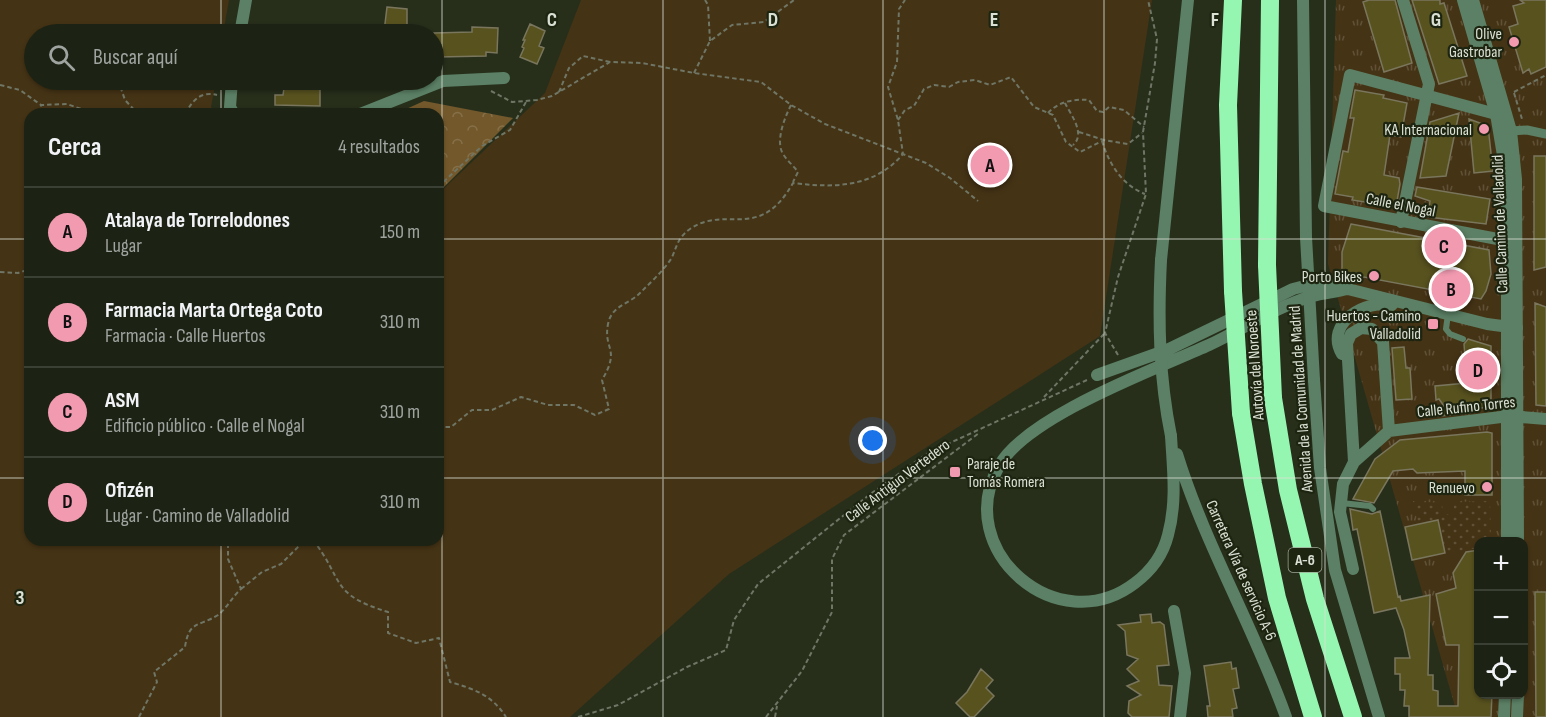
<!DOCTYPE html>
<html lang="es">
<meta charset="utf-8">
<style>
body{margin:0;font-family:"Sofia Sans Condensed",sans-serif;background:#2a2f22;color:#f1f3f6}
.controls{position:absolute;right:18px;bottom:18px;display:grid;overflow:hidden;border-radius:12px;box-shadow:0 2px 4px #0004}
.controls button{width:54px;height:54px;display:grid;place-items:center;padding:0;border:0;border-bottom:2px solid #3b4034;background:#1d2314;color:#f1f3f6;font:30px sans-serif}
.you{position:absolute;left:873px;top:441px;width:21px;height:21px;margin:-15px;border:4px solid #fff;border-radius:50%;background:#1a73e8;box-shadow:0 0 0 9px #1a73e833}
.badge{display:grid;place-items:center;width:39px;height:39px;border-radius:50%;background:#f19ab0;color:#111;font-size:20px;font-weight:700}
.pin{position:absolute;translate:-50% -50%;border:3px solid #fff;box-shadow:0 2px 6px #0006}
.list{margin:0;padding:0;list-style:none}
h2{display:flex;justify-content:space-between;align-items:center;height:78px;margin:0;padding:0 24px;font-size:26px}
h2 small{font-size:20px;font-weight:400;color:#a0a4a0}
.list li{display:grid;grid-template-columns:39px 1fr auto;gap:18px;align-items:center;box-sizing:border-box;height:90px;padding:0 24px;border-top:2px solid #3b4034}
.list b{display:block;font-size:22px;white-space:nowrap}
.list p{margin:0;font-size:20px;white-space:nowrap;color:#a0a4a0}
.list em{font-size:20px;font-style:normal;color:#a0a4a0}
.icon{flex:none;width:33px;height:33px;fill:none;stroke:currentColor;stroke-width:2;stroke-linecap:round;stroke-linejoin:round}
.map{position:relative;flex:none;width:1546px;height:717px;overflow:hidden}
.search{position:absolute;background:#1d2314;box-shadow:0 2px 4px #0004;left:24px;top:24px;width:420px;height:66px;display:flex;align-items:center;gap:15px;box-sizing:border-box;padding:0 21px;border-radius:33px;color:#a0a4a0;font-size:22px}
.panel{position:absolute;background:#1d2314;box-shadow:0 2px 4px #0004;left:24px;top:108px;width:420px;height:438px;border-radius:18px}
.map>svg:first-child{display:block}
</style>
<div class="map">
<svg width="1546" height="717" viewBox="0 0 1546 717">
<defs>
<pattern id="forest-crowns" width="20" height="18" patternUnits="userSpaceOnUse" patternTransform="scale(1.5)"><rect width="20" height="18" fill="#73582b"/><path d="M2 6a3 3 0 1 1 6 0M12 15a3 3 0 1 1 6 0" fill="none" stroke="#867049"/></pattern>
<pattern id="park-tufts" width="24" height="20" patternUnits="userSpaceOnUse" patternTransform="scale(1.5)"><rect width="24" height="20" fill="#453315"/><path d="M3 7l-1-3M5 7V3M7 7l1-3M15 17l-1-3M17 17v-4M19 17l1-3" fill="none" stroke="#5f5036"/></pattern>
<pattern id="garden-dots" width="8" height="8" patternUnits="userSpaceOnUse" patternTransform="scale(1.5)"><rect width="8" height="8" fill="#453315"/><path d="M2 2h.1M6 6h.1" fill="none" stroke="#5f5036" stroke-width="1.8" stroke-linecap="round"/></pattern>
</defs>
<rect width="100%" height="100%" fill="#272f1b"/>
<path fill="#453315" d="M0,0H229L223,34H34V80H216L211,107L216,114H30V540H438V194L545,93L581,0H1152L1100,336L729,574L570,717H0Z"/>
<path fill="url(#forest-crowns)" d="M424,101L513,118L438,193V114H395Z"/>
<path fill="url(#park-tufts)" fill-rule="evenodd" d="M1336,0H1546V717H1458L1328,264ZM1478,542H1524V694H1478Z"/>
<path fill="url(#garden-dots)" d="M1413,501L1442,503L1443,515H1454V502L1490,501L1491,541L1478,542V548L1445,553L1438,520L1418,524Z"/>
<path fill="#58521f" stroke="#79765d" stroke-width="1.5" d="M1369,0H1395L1412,63L1384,72L1363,2Z
M1412,0H1440V4L1444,3L1467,76L1439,84Z
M1520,0H1546V67L1531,74L1529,69L1523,73L1509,27L1518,24L1513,6L1524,3Z
M387,7L407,9V29L395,27L394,33L384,32Z
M530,24L545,31L539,46L544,48L537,64L520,57L524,48L522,47L525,40H523Z
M472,27L498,28L497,53L486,52V56L438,57L439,45H434V33L472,32Z
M285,81L315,83V88L320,89V106L275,105V95H283Z
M1355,90L1384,95L1383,98L1407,103L1401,137L1390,135L1384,175L1399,178L1400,184L1396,207L1352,200L1353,197L1335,194L1343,151L1348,152L1354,118H1350Z
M1459,113L1446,176L1420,178L1430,122Z
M1469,119L1488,126L1493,171L1474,173Z
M1534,156H1546V267L1534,270Z
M1417,187L1490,199L1486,224L1428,217L1430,201L1415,196Z
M1351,224L1489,250L1491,274L1486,291L1481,299L1342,273V252Z
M1535,303L1546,307V406L1536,405Z
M1468,339L1491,346V407L1459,410L1460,414L1429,417L1444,406L1439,399L1436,400L1435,386L1467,383L1464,344Z
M1404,347L1406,368H1410L1412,399L1396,400L1392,348Z
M1487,432L1492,433V495H1465V471L1417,473L1413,469L1393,471L1374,503L1353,499L1375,459L1400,440Z
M1350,509L1372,514L1380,511L1398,597L1400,596L1401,601L1430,595L1428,675H1433V690L1438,691V706H1458L1459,645H1446L1436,594L1456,588L1453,573L1466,552L1479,550V694H1492L1491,717H1409V706H1404L1405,690H1400V674H1395V658H1410L1404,630L1396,608L1374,613L1357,529L1353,530Z
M1438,520L1445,553L1412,560L1405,527Z
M1535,592H1546V717H1536Z
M1151,614L1152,623L1160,622L1164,625L1169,665L1157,666L1159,685L1172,686L1169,717H1132L1128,713L1129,701L1141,695L1127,686L1139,681L1127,669L1138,659L1127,655L1125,631L1118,625L1141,622L1140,615Z
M1231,662L1232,669L1236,668L1239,688L1233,689L1237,708L1232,709L1233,717H1208L1207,706H1210L1204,666Z
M981,669L993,680L986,688L994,696L974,717H970L956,703L967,692Z"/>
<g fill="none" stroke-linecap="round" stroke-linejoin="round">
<path stroke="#6f7665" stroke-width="2" stroke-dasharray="4.5 3" stroke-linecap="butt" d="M705,0L708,5L710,41
M116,32V34
M694,73L710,41L732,25L764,22L794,0
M118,80L125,100L138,114
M0,85L20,90L41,105L67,104L87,111L133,109
M491,91L512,102L537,100L552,96L610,62L642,63L694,73L761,82L791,105L825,124L926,163L950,178L978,201
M559,92L569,68L583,56L610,62
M1514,92L1546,75
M1514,93L1522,119
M1065,103C1071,115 1086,134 1073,145
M791,105C785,117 776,139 782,152C786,160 793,165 798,172L793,182
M1048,113C1059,101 1074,99 1089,100L1097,111L1103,112L1109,107L1124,110L1144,127
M41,114V105
M185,114C193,100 200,91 217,95
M898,120L905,110L914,106L924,89L934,85L949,87L958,82L975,80L990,85L1011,77L1034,107L1053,115L1066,142L1080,152L1104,140L1128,144L1142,133
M1079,132L1104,140
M1102,141C1109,164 1122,185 1145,194
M438,187L482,146L510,130L526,102
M0,272L18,273L30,269
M1118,355L1105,333L1118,277L1146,194L1143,132L1155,63L1157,39L1148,0
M1044,397L1105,333
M438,427H451L472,410H492L521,397L548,405H574L595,415L609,409L602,380C621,348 603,350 608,324C612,305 628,305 640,293C650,283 663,271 671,259C677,248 676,239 690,229C726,204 759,243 793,183C834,188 874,188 903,154L898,120L888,87L897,62L899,9L905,0
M313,540C345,581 329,594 388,612V633L416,643L439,638L450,682C474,689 492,695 506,717
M241,589L262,572L281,564L305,540
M139,717L157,682L154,672L185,647C189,620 199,627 218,615C226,609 233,596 241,589L228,559V540
M578,717L618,705L687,667L726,650L734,620L758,584L869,495L928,453L1087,380
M766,717L802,671L832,612V559L844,535L979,433
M775,717L777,706"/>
<path stroke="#5b8065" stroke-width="6" d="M1448,314L1446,329L1450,334L1463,339
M1341,503L1370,506L1373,509"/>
<path stroke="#5b8065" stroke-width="9" d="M1511,131L1527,130L1546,134"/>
<path stroke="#5b8065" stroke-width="12" d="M1303,0L1306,237
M240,34L246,0
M232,80L230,107L234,114
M360,114L443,81L504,78
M1496,114L1350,75L1324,206L1508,241
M1401,222L1429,84L1403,0
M1161,260L1188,0
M1342,354C1324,323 1366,299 1392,305
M1097,375L1167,350L1293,289L1320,282L1487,324L1517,328
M1314,380L1320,468L1335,570L1379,717
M1171,436C1173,470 1177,502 1168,535C1163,555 1151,571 1135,583C1058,642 951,550 999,466C1027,416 1156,369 1209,345C1243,329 1276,307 1312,296C1323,293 1336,292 1347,289
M1177,454C1205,545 1254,627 1286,717
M1354,462L1347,343L1351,334L1361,328L1372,329L1383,342L1389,431
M1353,569L1340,512L1343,484L1354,462L1389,431L1509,416L1546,419
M1174,611L1185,673L1180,717"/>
<path stroke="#5b8065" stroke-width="12" d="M1463,0L1496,114L1507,179V542
M1473,0L1511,131L1516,179L1518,542
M1504,717L1505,694
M1517,717L1518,694"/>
<path stroke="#95f6b2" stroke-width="18" d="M1267,265L1270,0
M1233,291L1228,105L1233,0
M1273,398L1288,490L1315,599L1353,717
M1241,413L1253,484L1277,598L1313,717"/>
<path stroke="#5b8065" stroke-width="12" d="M1306,237L1314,380
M1161,260C1158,320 1159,377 1171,436"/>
<path stroke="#95f6b2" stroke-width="18" d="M1267,265L1273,398
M1233,291L1241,413"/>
</g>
<path fill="none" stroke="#dae0d3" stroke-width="1.5" stroke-opacity="0.55" d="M221,0V34M442,0V717M663,0V717M883,0V717M1104,0V717M1325,0V717M221,80V114M0,239H30M438,239H1546M0,478H30M438,478H1546M221,540V717"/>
<g fill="#f19ab0" stroke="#1d2511" stroke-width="2">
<circle cx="1514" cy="42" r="6"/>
<circle cx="1484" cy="129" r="6"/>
<circle cx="1374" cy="276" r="6"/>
<rect x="1427" y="318" width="12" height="12" rx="3"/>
<rect x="949" y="466" width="12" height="12" rx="3"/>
<circle cx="1487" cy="487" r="6"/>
</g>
<g text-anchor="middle" stroke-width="4.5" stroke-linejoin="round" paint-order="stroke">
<rect fill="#1d2511" stroke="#a1a899" stroke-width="1.5" x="1288.5" y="548" width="33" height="24" rx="4.5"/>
<g font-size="15" font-weight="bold" fill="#dae0d3">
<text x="1305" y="565">A-6</text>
</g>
<g font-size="16" fill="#dae0d3" stroke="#1d2511" text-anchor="end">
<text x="1502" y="39">Olive<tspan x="1502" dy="18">Gastrobar</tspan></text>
<text x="1472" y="135">KA Internacional</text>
<text x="1362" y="282">Porto Bikes</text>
<text x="1421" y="321">Huertos - Camino<tspan x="1421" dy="18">Valladolid</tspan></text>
<text x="967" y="469" text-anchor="start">Paraje de<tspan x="967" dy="18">Tomás Romera</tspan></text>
<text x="1475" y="493">Renuevo</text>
</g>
<g font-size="16" fill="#dae0d3" stroke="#1d2511">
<text transform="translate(1401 204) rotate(11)" y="6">Calle el Nogal</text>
<text transform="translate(1499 224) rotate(-92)" y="6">Calle Camino de Valladolid</text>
<text transform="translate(1254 365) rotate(-94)" y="6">Autovía del Noroeste</text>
<text transform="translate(1300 399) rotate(-94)" y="6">Avenida de la Comunidad de Madrid</text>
<text transform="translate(1466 406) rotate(-6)" y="6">Calle Rufino Torres</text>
<text transform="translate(897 480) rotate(-37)" y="6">Calle Antiguo Vertedero</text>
<text transform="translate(1242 570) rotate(66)" y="6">Carretera Vía de servicio A-6</text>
</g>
</g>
<g font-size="20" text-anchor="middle" font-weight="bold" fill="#dae0d3" stroke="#1d2511" stroke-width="4.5" stroke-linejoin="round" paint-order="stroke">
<text x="552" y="26">C</text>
<text x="773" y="26">D</text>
<text x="994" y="26">E</text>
<text x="1215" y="26">F</text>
<text x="1436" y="26">G</text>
<text x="20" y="604">3</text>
</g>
</svg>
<div class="controls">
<button>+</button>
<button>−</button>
<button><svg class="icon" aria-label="locate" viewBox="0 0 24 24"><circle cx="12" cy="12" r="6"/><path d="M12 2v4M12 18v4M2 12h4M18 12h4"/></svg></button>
</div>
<div class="you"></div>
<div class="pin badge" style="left:990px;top:165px">A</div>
<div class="pin badge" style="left:1451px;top:289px">B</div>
<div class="pin badge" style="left:1444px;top:246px">C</div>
<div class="pin badge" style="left:1478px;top:370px">D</div>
<div class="search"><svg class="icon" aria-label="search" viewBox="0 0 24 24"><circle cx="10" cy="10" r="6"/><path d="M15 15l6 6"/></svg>Buscar aquí</div>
<section class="panel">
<h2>Cerca<small>4 resultados</small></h2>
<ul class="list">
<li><span class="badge">A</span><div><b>Atalaya de Torrelodones</b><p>Lugar</p></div><em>150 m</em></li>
<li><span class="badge">B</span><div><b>Farmacia Marta Ortega Coto</b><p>Farmacia · Calle Huertos</p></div><em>310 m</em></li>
<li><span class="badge">C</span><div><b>ASM</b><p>Edificio público · Calle el Nogal</p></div><em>310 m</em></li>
<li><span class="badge">D</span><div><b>Ofizén</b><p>Lugar · Camino de Valladolid</p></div><em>310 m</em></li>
</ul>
</section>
</div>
